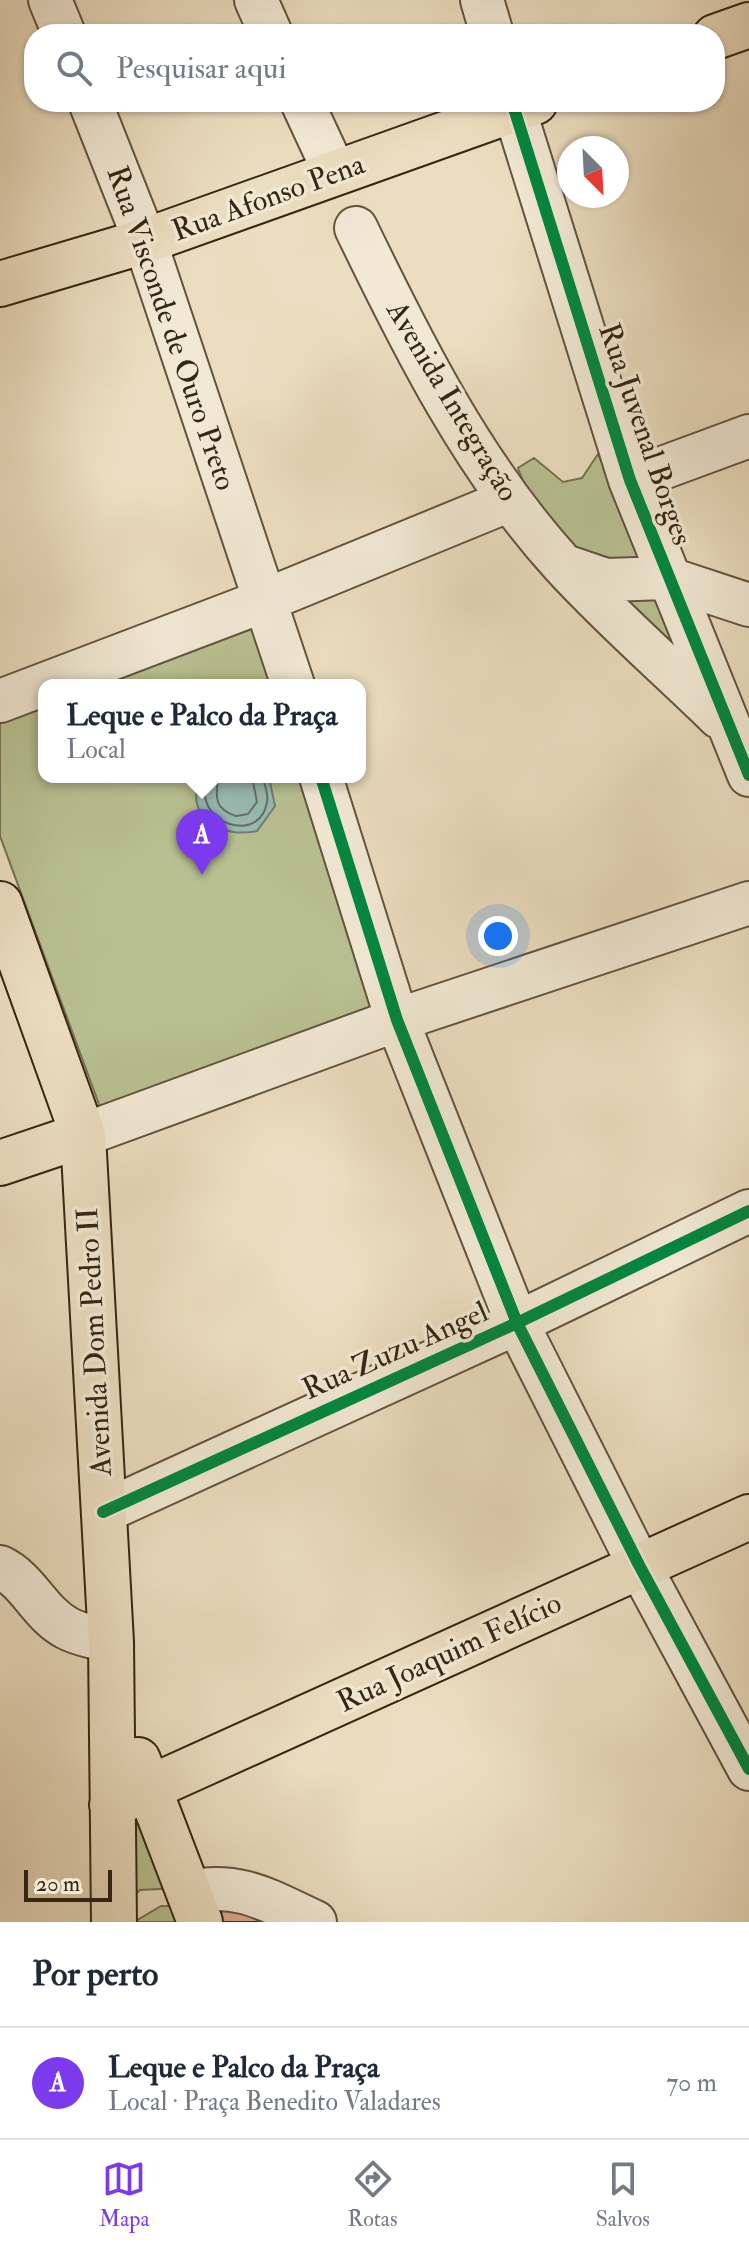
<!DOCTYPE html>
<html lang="pt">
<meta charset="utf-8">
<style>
body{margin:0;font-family:"IM FELL Double Pica",serif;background:#f6f6f7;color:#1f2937}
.compass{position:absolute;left:557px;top:136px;width:72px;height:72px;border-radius:50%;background:#fff;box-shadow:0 2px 6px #0004;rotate:156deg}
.scale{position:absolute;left:24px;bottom:20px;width:88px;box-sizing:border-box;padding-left:8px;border:4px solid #352513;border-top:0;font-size:22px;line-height:28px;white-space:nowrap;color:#352513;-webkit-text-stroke:6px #f2e9d5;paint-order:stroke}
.you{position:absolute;left:498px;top:936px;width:28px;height:28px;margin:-20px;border:6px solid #fff;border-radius:50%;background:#1a73e8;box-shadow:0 0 0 12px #1a73e833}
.badge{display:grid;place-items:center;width:52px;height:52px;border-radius:50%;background:#7c3aed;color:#fff;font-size:26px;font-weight:700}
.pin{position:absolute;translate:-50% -66px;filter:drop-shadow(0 2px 4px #0008)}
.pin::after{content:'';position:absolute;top:42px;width:28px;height:24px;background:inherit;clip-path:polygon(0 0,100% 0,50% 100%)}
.popup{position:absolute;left:38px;top:679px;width:328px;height:104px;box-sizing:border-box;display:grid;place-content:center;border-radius:16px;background:#fff;filter:drop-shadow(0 2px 6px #0005);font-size:26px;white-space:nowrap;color:#747a83}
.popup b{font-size:30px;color:#1f2937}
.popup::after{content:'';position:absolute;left:50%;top:100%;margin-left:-16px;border:16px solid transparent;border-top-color:#fff}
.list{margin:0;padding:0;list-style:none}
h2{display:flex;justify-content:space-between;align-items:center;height:104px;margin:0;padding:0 32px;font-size:34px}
h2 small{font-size:26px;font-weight:400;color:#747a83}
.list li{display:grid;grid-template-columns:52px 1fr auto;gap:24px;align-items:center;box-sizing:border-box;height:112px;padding:0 32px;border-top:2px solid #e0e1e3}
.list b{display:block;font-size:30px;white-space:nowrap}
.list p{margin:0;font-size:26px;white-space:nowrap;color:#747a83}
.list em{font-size:26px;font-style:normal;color:#747a83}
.icon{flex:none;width:44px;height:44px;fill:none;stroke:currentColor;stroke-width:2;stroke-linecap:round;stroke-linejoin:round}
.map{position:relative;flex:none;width:749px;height:1922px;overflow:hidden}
.search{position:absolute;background:#fff;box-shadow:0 2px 6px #0004;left:24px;right:24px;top:24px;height:88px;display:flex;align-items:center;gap:20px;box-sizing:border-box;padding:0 28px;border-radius:32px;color:#747a83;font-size:30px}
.sheet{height:216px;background:#fff}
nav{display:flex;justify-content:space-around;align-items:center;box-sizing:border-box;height:112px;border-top:2px solid #e0e1e3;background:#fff;font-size:22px;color:#747a83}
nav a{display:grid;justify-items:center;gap:4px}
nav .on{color:#7c3aed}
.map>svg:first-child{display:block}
</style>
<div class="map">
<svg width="749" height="1922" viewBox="0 0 749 1922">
<defs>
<filter id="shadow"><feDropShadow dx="7" dy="7" stdDeviation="2" flood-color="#0004"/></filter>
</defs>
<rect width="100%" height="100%" fill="#ebddbf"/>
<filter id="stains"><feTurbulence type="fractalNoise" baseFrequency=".0025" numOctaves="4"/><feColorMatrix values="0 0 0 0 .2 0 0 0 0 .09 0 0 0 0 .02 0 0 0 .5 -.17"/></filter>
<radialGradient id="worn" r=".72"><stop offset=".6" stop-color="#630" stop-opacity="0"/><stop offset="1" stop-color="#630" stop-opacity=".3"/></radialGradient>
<path fill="#b8c091" stroke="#767252" stroke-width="2" d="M598,454L648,565C630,563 609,563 592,558C567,551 525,492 518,468L534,458L563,482L582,478Z
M659,590L690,666L614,592Z
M256,624L277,685H96Z
M44,705V777H308L386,1004L100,1107L0,836V721Z
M141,1819L178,1888L140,1890L127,1903L133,1821Z
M161,1906H174L190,1922H134Z"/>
<path fill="#98bbb4" stroke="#707f74" stroke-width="2" d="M201,777H269L275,806L257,831C222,839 182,816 201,777Z"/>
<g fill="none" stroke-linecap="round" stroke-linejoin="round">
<path stroke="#667064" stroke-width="2" d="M208,777C207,783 204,789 205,796C209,828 261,840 267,802C269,794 264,785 263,777
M218,777C216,796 213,809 236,816L248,814L257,802L252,777"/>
</g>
<path fill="#e3aa8f" stroke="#352513" stroke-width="2" filter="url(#shadow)" d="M210,1891L281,1922H222Z"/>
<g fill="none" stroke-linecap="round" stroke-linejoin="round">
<g stroke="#62533e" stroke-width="46">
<path id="minor" d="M50,0L64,34
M256,0L271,34
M482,0L492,34
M90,102L145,241L293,685
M302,102L335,173
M512,102L630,480L749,775
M356,228C413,346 473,466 562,564C611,618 667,666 719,717
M630,480L749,436
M565,566L606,580L667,578L749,605
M0,701L266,600L510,500
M321,777L397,1020L517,1323L639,1565L749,1769
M83,1135L397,1020L749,903
M103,1512L517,1323L749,1211
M0,1567C29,1581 39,1613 67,1628C79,1635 97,1637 111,1642
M188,1892C240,1881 269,1901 315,1922"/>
</g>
<g stroke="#352513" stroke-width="48">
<path id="major" d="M715,37L749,25
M0,284L145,241L535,102
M0,904L83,1135L111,1642L114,1922
M0,1163L83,1135
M138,1760L200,1922
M112,1805L749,1517"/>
</g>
<use href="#minor" stroke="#f2e9d5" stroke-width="42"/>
<use href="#major" stroke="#ebddbf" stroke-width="44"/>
<g stroke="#f2e9d5" stroke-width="17">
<path id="cycleway" d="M512,102L630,480L749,775
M321,777L397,1020L517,1323L639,1565L749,1769
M103,1512L517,1323L749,1211"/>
</g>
<use href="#cycleway" stroke="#00873e" stroke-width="12"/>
</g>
<g text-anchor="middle" stroke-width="7" stroke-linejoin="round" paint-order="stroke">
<g font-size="30" fill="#352513" stroke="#f2e9d5">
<text transform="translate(268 197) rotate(-20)" y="10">Rua Afonso Pena</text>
<text transform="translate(172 328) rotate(71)" y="10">Rua Visconde de Ouro Preto</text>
<text transform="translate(453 401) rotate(59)" y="10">Avenida Integração</text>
<text transform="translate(646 434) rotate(71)" y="10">Rua Juvenal Borges</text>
<text transform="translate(94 1342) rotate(-93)" y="10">Avenida Dom Pedro II</text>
<text transform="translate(395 1350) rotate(-24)" y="10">Rua Zuzu Angel</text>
<text transform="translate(449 1652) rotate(-25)" y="10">Rua Joaquim Felício</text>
</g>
</g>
<rect width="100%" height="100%" filter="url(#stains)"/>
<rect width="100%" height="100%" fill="url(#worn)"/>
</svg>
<svg class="compass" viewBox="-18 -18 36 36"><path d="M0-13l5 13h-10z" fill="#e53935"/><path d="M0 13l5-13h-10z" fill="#747a83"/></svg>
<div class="scale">20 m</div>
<div class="you"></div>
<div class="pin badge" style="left:202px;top:875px">A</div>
<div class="popup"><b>Leque e Palco da Praça</b>Local</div>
<div class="search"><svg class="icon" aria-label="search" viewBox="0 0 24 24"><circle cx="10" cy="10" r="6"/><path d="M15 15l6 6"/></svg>Pesquisar aqui</div>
</div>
<section class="sheet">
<h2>Por perto<small></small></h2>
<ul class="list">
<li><span class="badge">A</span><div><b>Leque e Palco da Praça</b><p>Local · Praça Benedito Valadares</p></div><em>70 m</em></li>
</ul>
</section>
<nav>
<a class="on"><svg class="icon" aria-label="map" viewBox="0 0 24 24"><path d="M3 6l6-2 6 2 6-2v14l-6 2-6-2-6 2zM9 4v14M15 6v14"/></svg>Mapa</a>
<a><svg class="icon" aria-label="directions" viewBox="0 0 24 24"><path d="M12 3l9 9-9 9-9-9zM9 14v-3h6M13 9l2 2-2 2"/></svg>Rotas</a>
<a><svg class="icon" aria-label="saved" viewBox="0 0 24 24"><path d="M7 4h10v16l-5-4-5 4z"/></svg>Salvos</a>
</nav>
